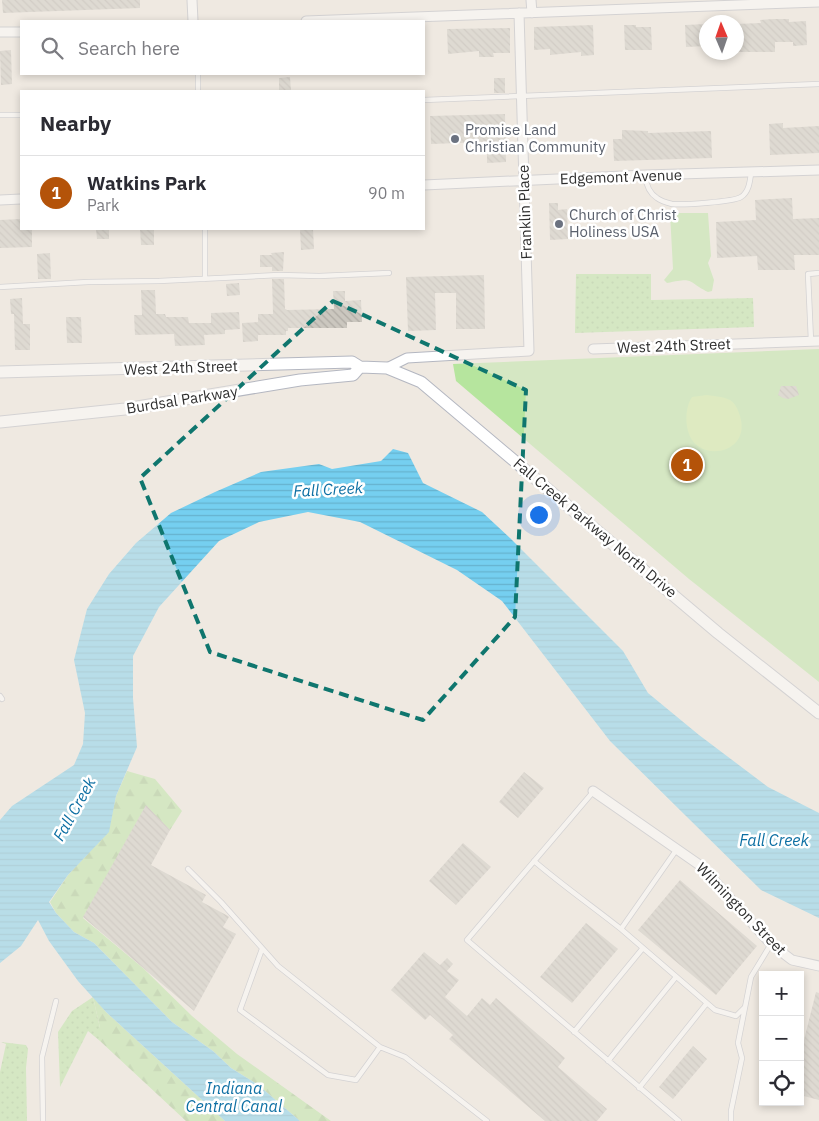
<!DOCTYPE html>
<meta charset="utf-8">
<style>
body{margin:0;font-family:"IBM Plex Sans",sans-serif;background:#f2f2f3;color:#2b2b33}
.controls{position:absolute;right:15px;bottom:15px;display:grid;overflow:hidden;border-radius:0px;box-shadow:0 2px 8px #0003}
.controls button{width:45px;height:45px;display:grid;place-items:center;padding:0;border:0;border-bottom:1px solid #e1e1e2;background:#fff;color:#2b2b33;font:25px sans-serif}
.compass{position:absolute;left:699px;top:15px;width:45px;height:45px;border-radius:50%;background:#fff;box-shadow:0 2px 8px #0003;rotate:358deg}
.you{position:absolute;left:538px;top:514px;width:18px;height:18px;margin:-12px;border:4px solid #fff;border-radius:50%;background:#1a73e8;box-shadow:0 0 0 8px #1a73e833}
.badge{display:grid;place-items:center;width:32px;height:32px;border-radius:50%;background:#b45309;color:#fff;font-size:16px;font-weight:700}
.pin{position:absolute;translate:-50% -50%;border:2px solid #fff;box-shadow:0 1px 5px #0006}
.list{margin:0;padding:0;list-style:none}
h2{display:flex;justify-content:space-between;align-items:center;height:65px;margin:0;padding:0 20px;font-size:21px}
h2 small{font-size:16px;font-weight:400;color:#7c7c81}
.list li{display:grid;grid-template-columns:32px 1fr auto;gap:15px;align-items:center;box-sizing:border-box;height:75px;padding:0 20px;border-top:1px solid #e1e1e2}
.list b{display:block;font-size:19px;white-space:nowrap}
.list p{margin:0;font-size:16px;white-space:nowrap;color:#7c7c81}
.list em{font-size:16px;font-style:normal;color:#7c7c81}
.icon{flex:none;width:28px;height:28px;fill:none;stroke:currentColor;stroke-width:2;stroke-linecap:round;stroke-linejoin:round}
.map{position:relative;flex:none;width:819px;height:1121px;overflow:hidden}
.search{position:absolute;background:#fff;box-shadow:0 2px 8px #0003;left:20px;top:20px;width:405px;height:55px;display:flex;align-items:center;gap:12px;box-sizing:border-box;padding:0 18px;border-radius:0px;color:#7c7c81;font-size:19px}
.panel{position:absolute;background:#fff;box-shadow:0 2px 8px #0003;left:20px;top:90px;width:405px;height:140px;border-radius:0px}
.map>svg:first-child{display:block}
</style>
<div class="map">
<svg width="819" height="1121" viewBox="0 0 819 1121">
<defs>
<pattern id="grass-dots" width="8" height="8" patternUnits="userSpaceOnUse" patternTransform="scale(1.25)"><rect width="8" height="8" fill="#b6e59e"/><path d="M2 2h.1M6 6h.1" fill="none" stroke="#9dc588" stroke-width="1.8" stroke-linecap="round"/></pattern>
<pattern id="forest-firs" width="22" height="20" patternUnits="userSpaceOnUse" patternTransform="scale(1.25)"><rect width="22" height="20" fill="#b6e59e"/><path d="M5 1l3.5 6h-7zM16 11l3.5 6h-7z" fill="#9dc588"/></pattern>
<pattern id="water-rules" width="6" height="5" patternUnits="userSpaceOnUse" patternTransform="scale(1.25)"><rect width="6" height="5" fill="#75cff0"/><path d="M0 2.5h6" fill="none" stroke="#66b2ce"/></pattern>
<pattern id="building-back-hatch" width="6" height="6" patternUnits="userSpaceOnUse" patternTransform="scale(1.25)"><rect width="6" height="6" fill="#cbc7bf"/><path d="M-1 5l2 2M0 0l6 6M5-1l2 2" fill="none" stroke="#afaba4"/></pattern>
</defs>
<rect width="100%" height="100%" fill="#efe9e1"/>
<path fill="url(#grass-dots)" d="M576,274H651V300L753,298L754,327L575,333Z
M93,997L100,1028V1041L88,1031L60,1087L58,1032L72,1011Z
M1,1042L26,1045L28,1049L26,1068L27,1121H0V1072L6,1044Z"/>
<path fill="url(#forest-firs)" d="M127,771L155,779L182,811L170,830L146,806L83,918L143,968L192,1016L237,1054L331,1121H300L257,1084L231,1068L213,1051L172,1022L94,943L74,932L56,913L50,902L68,875L108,832L116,796Z
M93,997L106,1012L225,1121H186L100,1041V1028Z"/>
<path fill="#b6e59e" d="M670,213H708L711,256L708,263L714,280L712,291L708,292C686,281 695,277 667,283L664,280L673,269Z
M819,349V682L689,579L456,381L453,364Z"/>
<path fill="#c9ec9a" d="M707,395C714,396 724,397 730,400C736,404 738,410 740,416C752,455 696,464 688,431C685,420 686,406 692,397Z"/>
<path fill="url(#water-rules)" d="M393,449L408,453L423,483L482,512L510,538L623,651L648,693L699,735L768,787L819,813V918L761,890L610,741L502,601L457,570L360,522L308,512L259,522L219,541L159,607L133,656V698L137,747L116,796L109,832L68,875L49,902L56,913L74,932L94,943L172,1022L213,1051L231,1068L257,1084L300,1121H225L106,1012L78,981L49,941L38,920L21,946L0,963V820L12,806L74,765L83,744L85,713L74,660L87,609L109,574L136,543L171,513L215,492L261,472L319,464L332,469L381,461Z"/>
<path fill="url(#building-back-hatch)" d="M2,0H140V8L3,13Z
M774,19H789V22L806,21L807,45L793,46V42H775V52H736V24L761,23L760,20Z
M706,24V46L686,47L685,25Z
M593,25L594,55L581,56V52L550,55V49L534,50V27Z
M624,25H636V27H651L652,50H625Z
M510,28V53H493L494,57H479V51L448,54L447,29Z
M11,50L12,84L1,85L0,51Z
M290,77L291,91H279V78Z
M494,78H505V93H494Z
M505,114L506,162L487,163V142L431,144L430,116Z
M783,123V128L819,126V153L770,155L769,124Z
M622,130L648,131V133L711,131L712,158L614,161L613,139H622Z
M792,198L793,219L819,218V255H794L795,270H758L757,256L717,258L716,222L756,220L755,200Z
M549,203H558V210L567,209L568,239L550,240Z
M21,219V229H32V247L0,248V220Z
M96,229H109V239H97Z
M140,229H154V245H141Z
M300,229H313L314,249L301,250Z
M284,252L283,271H272V267H260V255H272L271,253Z
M50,253L51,279H38L37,254Z
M484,275L485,329H456V293H435L436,330L408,331L406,277Z
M272,279H284L285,309L287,310L334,309L333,291H345V301L361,300L362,322H347V328H288V331H286V335H258V341L243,342L242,323L258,322V314H273Z
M239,283L240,295L227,296L226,284Z
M141,290H155L156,314H165L166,317H188L189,323H211V313L239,312L240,329L225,330V334L204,335L205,345L175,346L174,334L135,335L134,315H142Z
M22,298L23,324H30V350H15L14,314H11L10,299Z
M66,317H81L82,343H67Z
M781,386H796L799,395L788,399L783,398L778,395Z
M524,772L544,788L518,818L499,802Z
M146,805L170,830L151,865L206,895L202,902L228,916L229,917L223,927L236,934L194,1011L83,917Z
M463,843L491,867L456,905L429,881Z
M680,880L757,946L716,995L638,930Z
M586,923L618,949L572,1003L540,977Z
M424,952L440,965L447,958L453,964L447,971L459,980L445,997L467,1016L482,998L490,1005L496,998L565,1058L558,1067L607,1109L597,1121H545L449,1039L453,1035L430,1015L425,1020L391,990Z
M816,992L819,993V1100L800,1095V1056Z
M693,1046L707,1059L673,1099L659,1087Z"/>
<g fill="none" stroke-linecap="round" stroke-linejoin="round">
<g stroke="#b4b7c1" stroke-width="6">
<path id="service" d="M198,74V91
M424,100L819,84
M0,115H21
M645,175C646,184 649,193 657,198C661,201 668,203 672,204C683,205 733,202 741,197C749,192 750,181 751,173
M205,279V229
M0,287L88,282L159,281L279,275L319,276L389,273
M811,341L808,274L819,273
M0,696L2,699
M593,792L467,940L679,1121
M534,861C562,885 592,906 621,929L677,849
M188,869L221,902L278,966L380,1047L405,1057L487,1121
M621,929L715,1010L736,1016L745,1007
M262,949L240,1010L328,1075L356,1080L380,1047
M574,1032L643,948
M608,1061L676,977
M639,1088L707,1003
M43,1121L42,1057L56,1001
M731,1121V1111L742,1058L738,1043L751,977L771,944"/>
</g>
<g stroke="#b4b7c1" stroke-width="11">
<path id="minor" d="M192,0L193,21
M531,0L532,13
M306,21L819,2
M0,32H21
M424,185L645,175L819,170
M0,200L21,199
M593,349L819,341
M387,368L407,358L529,351L519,13
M593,791L701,866L771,944L792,960L819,966"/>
</g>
<g stroke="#b4b7c1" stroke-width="13">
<path id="tertiary" d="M360,367L387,368L421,382L718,633L819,713
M0,372L352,362L360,367
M0,422L125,409L300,380L353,375L360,367"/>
</g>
<use href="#service" stroke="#fff" stroke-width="4.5"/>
<use href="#minor" stroke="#fff" stroke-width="9"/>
<use href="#tertiary" stroke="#fff" stroke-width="11"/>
</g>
<path d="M0 0H819V1121H0ZM333,301L526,390L515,617L423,720L210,652L140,478Z" fill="#efe9e1" fill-opacity=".55" fill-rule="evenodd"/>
<path fill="none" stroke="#0f766e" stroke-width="4" stroke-dasharray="10 6" stroke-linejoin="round" d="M333,301L526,390L515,617L423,720L210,652L140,478Z"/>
<g fill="#6b7280" stroke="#fff" stroke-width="2">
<circle cx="455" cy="139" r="5"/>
<circle cx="559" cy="224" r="5"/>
</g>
<g text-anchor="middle" stroke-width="5" stroke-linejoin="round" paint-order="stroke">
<g font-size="15" fill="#5b616d" stroke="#fff" text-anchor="start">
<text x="465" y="135">Promise Land<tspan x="465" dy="17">Christian Community</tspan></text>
<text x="569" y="220">Church of Christ<tspan x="569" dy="17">Holiness USA</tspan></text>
</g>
<g font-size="15" fill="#2e2e2e" stroke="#fff">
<text transform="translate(621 177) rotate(-2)" y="5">Edgemont Avenue</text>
<text transform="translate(525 212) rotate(-92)" y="5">Franklin Place</text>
<text transform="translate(674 346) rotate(-2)" y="5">West 24th Street</text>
<text transform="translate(181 368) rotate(-2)" y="5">West 24th Street</text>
<text transform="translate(182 400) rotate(-9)" y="5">Burdsal Parkway</text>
<text transform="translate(595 528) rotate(40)" y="5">Fall Creek Parkway North Drive</text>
<text transform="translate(741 909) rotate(46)" y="5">Wilmington Street</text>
</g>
<g font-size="16" font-style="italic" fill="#0d6fa3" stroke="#fff">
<text transform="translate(328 489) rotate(-3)" y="6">Fall Creek</text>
<text transform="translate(74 809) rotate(-61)" y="6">Fall Creek</text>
<text x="774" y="846">Fall Creek</text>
<text x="234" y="1094">Indiana<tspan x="234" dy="18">Central Canal</tspan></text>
</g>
</g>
</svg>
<div class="controls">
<button>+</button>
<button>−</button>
<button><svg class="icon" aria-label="locate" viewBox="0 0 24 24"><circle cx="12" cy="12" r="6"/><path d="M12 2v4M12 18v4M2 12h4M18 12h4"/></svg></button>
</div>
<svg class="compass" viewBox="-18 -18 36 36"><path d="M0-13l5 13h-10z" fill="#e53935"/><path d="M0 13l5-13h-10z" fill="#7c7c81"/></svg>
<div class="you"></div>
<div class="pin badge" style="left:687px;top:465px">1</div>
<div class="search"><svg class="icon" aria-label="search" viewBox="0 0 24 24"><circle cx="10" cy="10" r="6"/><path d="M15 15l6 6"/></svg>Search here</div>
<section class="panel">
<h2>Nearby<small></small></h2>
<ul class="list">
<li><span class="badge">1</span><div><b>Watkins Park</b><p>Park</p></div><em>90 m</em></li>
</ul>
</section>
</div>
